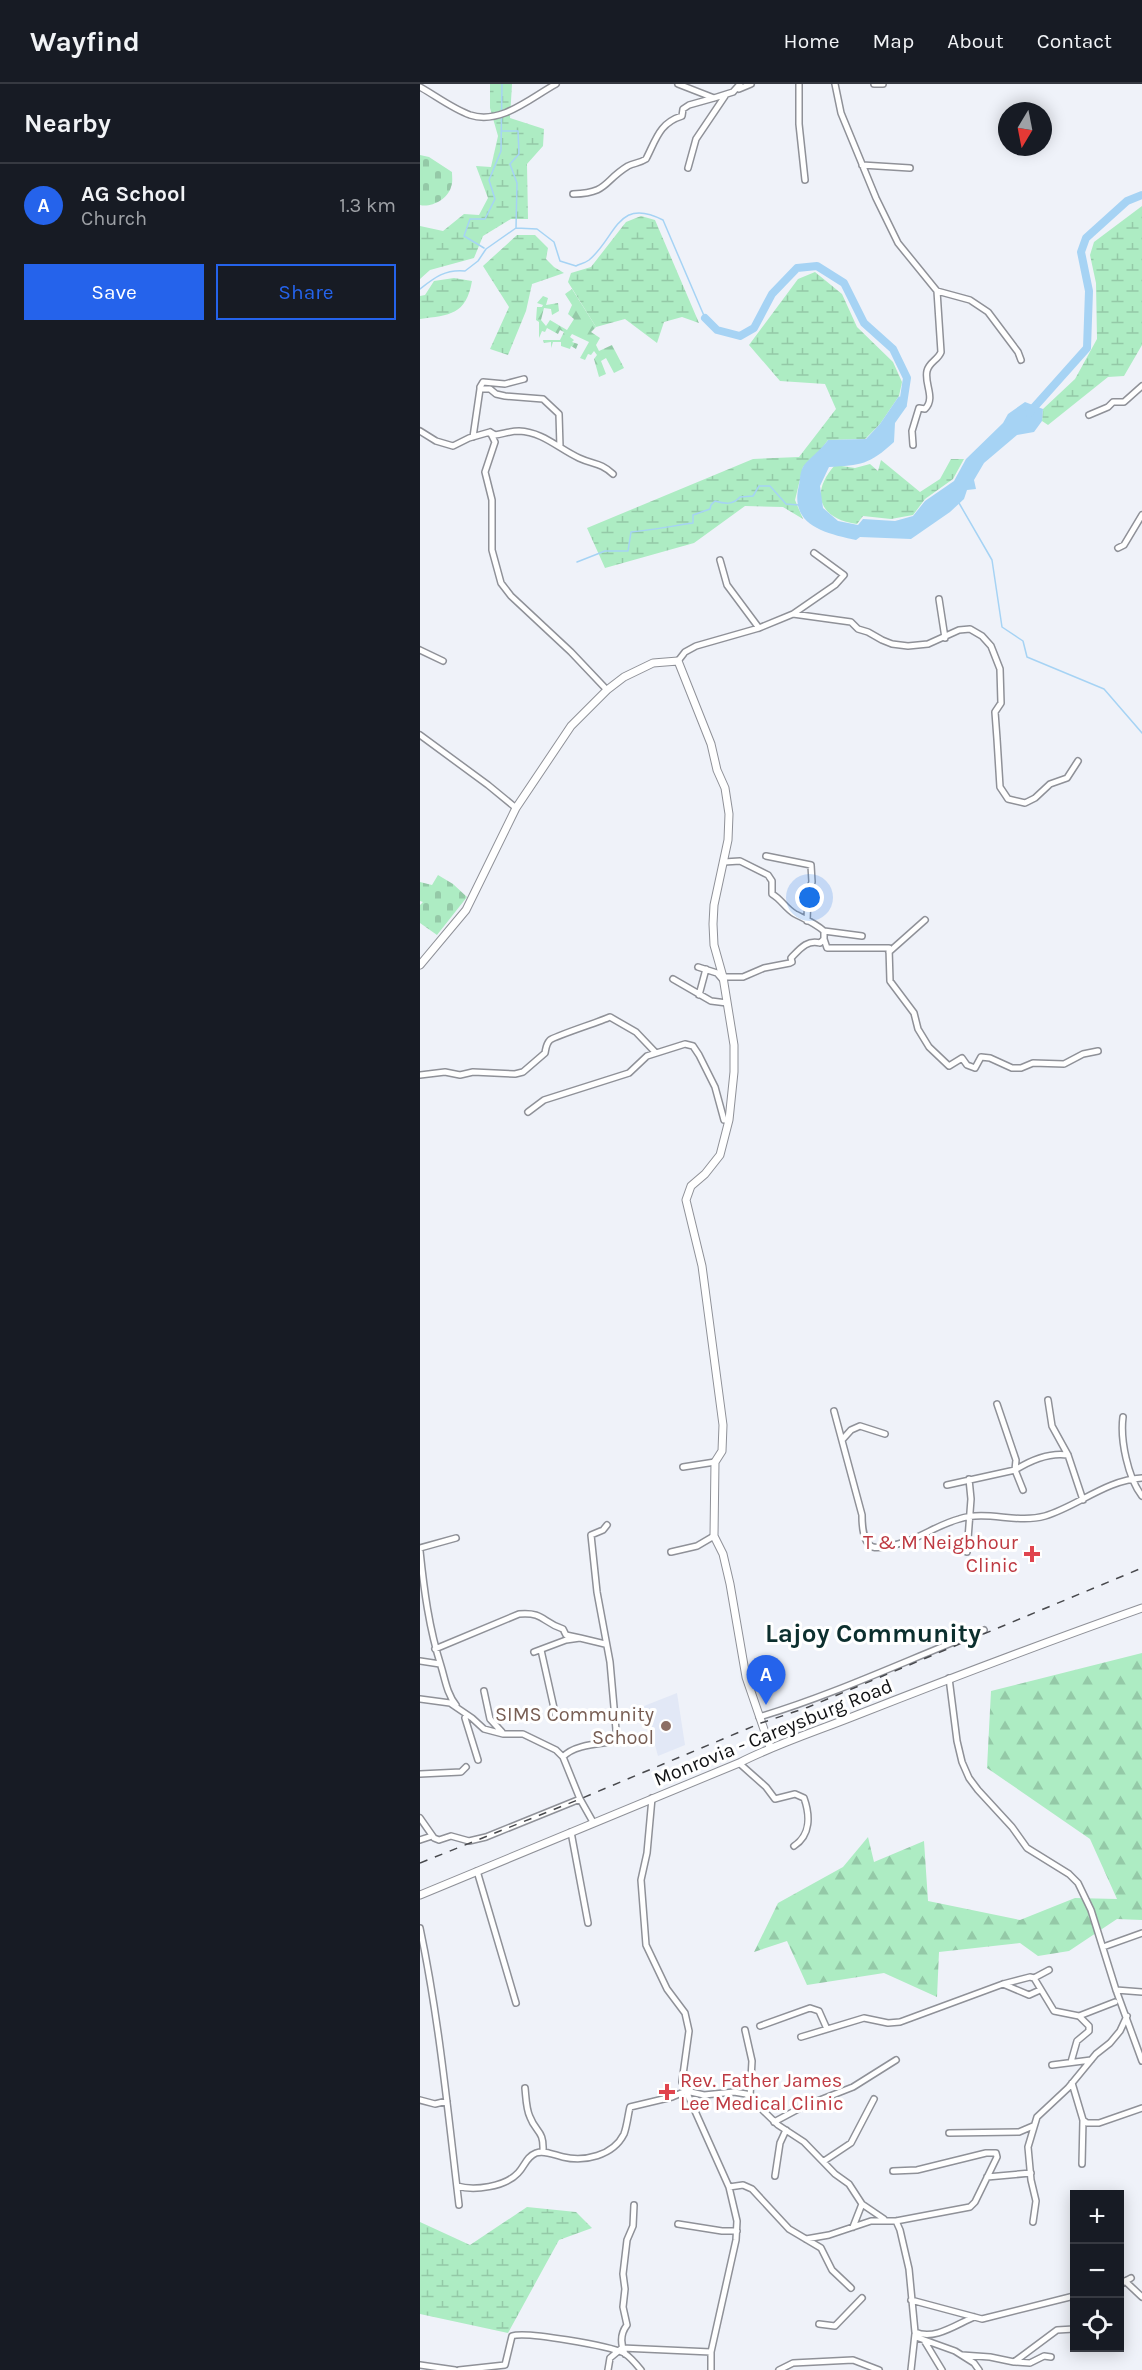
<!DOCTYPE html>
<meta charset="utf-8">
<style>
body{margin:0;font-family:Karla,sans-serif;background:#20242c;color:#f1f3f6}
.controls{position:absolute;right:18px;bottom:18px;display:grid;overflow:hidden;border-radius:0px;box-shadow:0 3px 15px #0003}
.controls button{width:54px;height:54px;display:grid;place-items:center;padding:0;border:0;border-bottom:2px solid #363941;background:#171b24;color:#f1f3f6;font:30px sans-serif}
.compass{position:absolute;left:578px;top:18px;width:54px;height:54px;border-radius:50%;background:#171b24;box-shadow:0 3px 15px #0003;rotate:190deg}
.you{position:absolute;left:390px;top:814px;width:21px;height:21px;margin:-15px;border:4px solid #fff;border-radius:50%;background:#1a73e8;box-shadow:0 0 0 9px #1a73e833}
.badge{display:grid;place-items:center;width:39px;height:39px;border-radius:50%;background:#2563eb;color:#fff;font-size:20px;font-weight:700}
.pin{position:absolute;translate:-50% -50px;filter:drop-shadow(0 2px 3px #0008)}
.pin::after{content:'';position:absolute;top:32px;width:21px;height:18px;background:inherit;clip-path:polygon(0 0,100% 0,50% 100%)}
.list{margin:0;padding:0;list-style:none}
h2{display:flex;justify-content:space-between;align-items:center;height:78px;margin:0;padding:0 24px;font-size:26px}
h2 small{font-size:20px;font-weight:400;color:#9ea1a6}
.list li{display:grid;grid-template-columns:39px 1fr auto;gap:18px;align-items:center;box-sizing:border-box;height:84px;padding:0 24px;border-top:2px solid #363941}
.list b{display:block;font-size:22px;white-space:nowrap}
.list p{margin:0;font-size:20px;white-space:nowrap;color:#9ea1a6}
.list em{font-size:20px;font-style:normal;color:#9ea1a6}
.actions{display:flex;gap:12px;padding:18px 24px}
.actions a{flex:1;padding:14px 0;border:2px solid #2563eb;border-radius:0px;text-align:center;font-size:21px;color:#2563eb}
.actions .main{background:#2563eb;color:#fff}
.icon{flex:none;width:33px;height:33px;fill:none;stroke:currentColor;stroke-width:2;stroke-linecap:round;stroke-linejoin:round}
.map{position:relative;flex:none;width:722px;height:2286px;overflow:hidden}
header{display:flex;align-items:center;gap:36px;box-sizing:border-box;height:84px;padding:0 30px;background:#171b24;border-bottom:2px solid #363941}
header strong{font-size:28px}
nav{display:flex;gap:33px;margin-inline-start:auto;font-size:21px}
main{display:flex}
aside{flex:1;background:#171b24}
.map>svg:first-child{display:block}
</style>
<header>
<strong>Wayfind</strong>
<nav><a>Home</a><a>Map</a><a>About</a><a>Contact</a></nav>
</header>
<main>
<aside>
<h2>Nearby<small></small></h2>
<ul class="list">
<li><span class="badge">A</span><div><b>AG School</b><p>Church</p></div><em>1.3 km</em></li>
</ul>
<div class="actions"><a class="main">Save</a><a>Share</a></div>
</aside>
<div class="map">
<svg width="722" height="2286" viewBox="0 0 722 2286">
<defs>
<pattern id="forest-firs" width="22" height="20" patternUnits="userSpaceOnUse" patternTransform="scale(1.5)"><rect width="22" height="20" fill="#adecc3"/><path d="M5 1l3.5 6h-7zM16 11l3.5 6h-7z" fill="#94c9a7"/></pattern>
<pattern id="wetland-marsh" width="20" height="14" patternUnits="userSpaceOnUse" patternTransform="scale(1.5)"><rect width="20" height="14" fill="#adecc3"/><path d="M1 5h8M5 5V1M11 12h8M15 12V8" fill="none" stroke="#94c9a7"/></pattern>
<pattern id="cemetery-stones" width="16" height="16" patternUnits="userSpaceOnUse" patternTransform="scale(1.5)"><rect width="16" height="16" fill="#adecc3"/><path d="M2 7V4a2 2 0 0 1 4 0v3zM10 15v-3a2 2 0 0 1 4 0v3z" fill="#94c9a7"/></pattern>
</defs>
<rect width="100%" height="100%" fill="#eff2f9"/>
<path fill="#e2e8f6" d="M257,1609L265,1661L238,1672L224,1622Z"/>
<path fill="url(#forest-firs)" d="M152,205L176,243L171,248L180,254L176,261L179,267L192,261L204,284L194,289L186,274L181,277L186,290L179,293L174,275L177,271L174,267L171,271L168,270L165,276L160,274L169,258L152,250L150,253L154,256L152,258L158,260L156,265L151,262L150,265L141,262V258H133L131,264V258L124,259L123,256H140L144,248L140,246L138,250L127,244L125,248L122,247L119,254V238L116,236L117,223H122L123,221L117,219L123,212L128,214L126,221L138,219L139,227L132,231L131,225L124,224L121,236L126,242L130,236L147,246L154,235L148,230L152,221L145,210Z
M722,1569V1836L697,1835L649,1867L618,1872L600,1859L519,1868L517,1913L464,1889L387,1901L367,1857L334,1868L358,1819L423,1783L448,1753L454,1778L504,1757L508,1817L600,1836L655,1814L697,1815L670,1755L567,1684L571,1607Z"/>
<path fill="url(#wetland-marsh)" d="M70,0H92L90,34L124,45L123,62L107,80L108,135H91L63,152L54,174L10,186L0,195V142L23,147L44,130L59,131L68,114L56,82L71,83L78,52L70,24Z
M722,122V261L704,292L688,293L628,341L622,337L623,325L655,295L677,255L676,199L670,171L674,158Z
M221,132L235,136L279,239L262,233L244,238L237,259L205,235L176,243L148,198L151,189L171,183L206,138Z
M97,151H115L128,164L126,175L134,183L144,189L112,200L106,227L88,271L70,265L89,223L63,182Z
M395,188L422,210L437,243L473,278L482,298L479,312L460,340L445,355L408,356L399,368L383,383L375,416L383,435L363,423L325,422L274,459L185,484L167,444L333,375L379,373L416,325L405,300L360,297L329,261L378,195Z
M34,194L52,197C46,231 30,231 0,235V212L5,211L14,197Z
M531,375H544L533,395L505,415L493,431L471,435L443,432L437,440C400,435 389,410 415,381L435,384L450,380L458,387L461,376L500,408L520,395Z
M107,2123L156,2128L172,2144L139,2156L88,2249L0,2230V2138L50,2161Z"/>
<path fill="url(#cemetery-stones)" d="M0,71L9,73L32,88C32,92 33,99 31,103C28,115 11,124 0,121Z
M18,791L33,800L47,813L17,851L0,839V821L3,818L0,817V798L12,801Z"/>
<path fill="#a6d3f4" d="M479,312L487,322L475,339L474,358C449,381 441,381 409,383L400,402L403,424L418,437L438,441L443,435L475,437L493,432L505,417L534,397L546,375L583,339L588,330L605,318L623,325L622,337L614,348L597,351L564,379L554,396L556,405L547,406L544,415L530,428L491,455L440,453L436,456C404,449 369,441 379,401C380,396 380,388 383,383C386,377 402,365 408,356L446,355L460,340Z"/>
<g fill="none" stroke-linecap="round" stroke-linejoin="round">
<path stroke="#a6d3f4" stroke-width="1.5" d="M82,47H98L99,70L90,80L97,99L96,144
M64,164L44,152L50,135H65L75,115L69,96L81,67L82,0
M0,205C14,194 25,185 45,187L58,177L66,165L96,144L117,145L134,158L140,177L156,182C160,180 165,179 169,176C196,154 197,112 243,136L285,234
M539,419L572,476L582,543L603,557L607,573L684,605L722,649
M157,478L185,467H208L211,448C233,446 252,442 273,439V431L290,425L291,421L295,417C305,420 313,421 320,413L333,412L339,402H350L366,420L379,421"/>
<path stroke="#a6d3f4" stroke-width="8" d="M285,234L297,246L320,252L334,244L352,210L377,184L397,182L424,199L444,239L473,265L487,294L483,320L479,325
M609,329L667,264L669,207L661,168L666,154L707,117L722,111"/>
<g stroke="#8f9198" stroke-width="8">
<path id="minor" d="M258,0L294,14L313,8L320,0
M379,0V40L385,96
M415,0L421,29L456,114L478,159L517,207L550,216L568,228L598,268L601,276
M454,0H463
M0,3C16,12 33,25 50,31C81,41 110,14 136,0
M319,5L331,0
M442,81L490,84
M268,84L276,55L305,12
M153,110C189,109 183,97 208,82C214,79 220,79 226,75C236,56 239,39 262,32L263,25L269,21L294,14
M104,295L85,300L63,298L60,303V305H70L76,310L85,312L123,315L139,330L140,363
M669,331L688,323L693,318H704L722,302
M0,347L16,357L33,362L49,354L70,348L75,351C83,350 90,347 99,347C123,348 139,365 159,374C174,381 180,378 193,390
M70,348L75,358L65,388L72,416V466L81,499L91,512L151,568L187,606
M53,353L60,305
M493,361L492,347L499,324L505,325C516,314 504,300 507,287C509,278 518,276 521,268L517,207
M698,464L704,461L722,431
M300,476L307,501L339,544
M519,515L525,554
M373,530L415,501L424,491L394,469
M0,566L23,577
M258,577L265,568L276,562L339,544L373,530L431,538L438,545L448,548L462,556L472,560L488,562L508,560L539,546L550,545L562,552L571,562L580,585L581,619L575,628L577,655L580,703L588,715L605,719L615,714L630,700L647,694L658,677
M0,651L68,701L96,724
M346,772L391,781L392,798L388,808L387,837
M304,778L320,777L348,791L352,797V810C361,815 366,825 375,830C385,835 395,839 404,847V855L407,864H469L470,897L494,929L498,945L509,963L529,982L542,974L547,981L555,984L561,973L570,974L592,984H601L613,979L644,980L663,970L678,967
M404,847L442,852
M469,868L505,836
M278,883L297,889L303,896
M303,893H323L344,884L370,879L372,878L371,874C379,866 387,855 400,859L404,855
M253,895L291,917L307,919
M279,911L286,885
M0,991L25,988L40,991L53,988L95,990L103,988L125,969C126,964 126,960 130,956C135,952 179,938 190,933L216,948L236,969
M108,1028L124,1016L209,989L227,972L265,960L273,962L279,971L295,1003L304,1036H309
M628,1316L632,1342L648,1371L663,1416
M414,1327L442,1431C442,1440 443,1460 453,1463C457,1464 463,1463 467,1462C495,1459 513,1442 539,1435C567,1426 597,1440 625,1432C658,1422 686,1396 722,1394
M703,1333C700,1356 708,1394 722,1412
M422,1356L431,1346L440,1342L465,1350
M263,1383L295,1378
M527,1401L595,1386L596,1376L577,1320
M603,1406L595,1386C611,1376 629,1368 648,1371
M0,1464L36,1454
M0,1467C4,1506 9,1544 21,1582C25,1595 27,1610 36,1621
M251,1468L277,1462L294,1452
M547,1468L551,1415L549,1395
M15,1565L99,1530C125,1528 121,1538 143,1545L146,1551L160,1554
M121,1566L136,1633
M114,1568L146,1556L160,1554L185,1560
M0,1577L20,1580
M529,1594L537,1657L542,1678L549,1694L558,1706L592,1743L607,1764L649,1790L658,1799L671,1826L696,1906L722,1977
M64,1607L70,1635L82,1648
M0,1615L30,1619L52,1634L64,1645L83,1650H103L136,1666L143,1673L160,1715L173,1738
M339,1633C416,1610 489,1575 564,1546
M45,1634L58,1676
M143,1673C154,1660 181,1660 197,1657L190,1578L177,1508L171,1451L183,1446L187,1441
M319,1679L346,1703L355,1715L375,1710L384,1714C390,1731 391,1751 374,1762
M0,1690L41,1688L46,1683
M232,1714L227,1769L221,1796L226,1861L247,1905L265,1929L269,1947L262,1998L309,2103L317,2137L316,2156L291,2268V2286
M0,1734L14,1754L19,1756L31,1752L49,1757L66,1753L160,1715
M151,1748L168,1839
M0,1756L12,1752
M57,1787L96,1919
M0,1844C19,1934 28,2029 39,2121
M683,1863L722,1849
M614,1894L629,1886
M583,1900L609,1911L620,1906
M696,1906L722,1908
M659,1932L695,1918
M340,1942L390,1924L399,1927L407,1945
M325,1946L332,1977L330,2012
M381,1953L444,1934L468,1939L480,1938L583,1900L610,1893L614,1894L634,1927L659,1932L669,1942V1947L657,1957L651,1978
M632,1981L671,1976
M652,1999L663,2036L662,2080
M105,2004C106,2013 106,2025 110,2033C116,2049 124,2046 123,2067
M0,2016L15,2020L27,2017
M663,2036L667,2039H679L722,2024
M354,2038L382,2023L433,2003L476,1976
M529,2049L599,2048L613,2042
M404,2077L431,2059L454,2015
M355,2092L360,2059L366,2046
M567,2093L611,2089
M37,2102C54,2107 85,2103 98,2089C105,2082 106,2073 116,2069C125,2066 134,2071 143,2073C164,2078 193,2072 204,2050C207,2042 208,2031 210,2023L252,2013L266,2007L284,2011L314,2008L326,2010L358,2041L384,2058L415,2090L429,2100L442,2120L433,2143
M309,2103L323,2101L332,2105L369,2145L401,2164L412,2186L431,2204
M442,2120L464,2135
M476,2137L480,2146L489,2185L495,2248C514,2257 537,2240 554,2233
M613,2138L616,2117L611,2096L608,2063L617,2033L648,2004L676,1970L690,1959L700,1947L707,1932
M258,2140L302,2147H317
M386,2155L409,2151L451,2137H476L550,2123L555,2118L577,2073L576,2069H566L497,2086L473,2087
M705,2197L722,2213
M700,2200L711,2194
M491,2216L562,2235L654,2212
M399,2240L415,2242L442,2214
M496,2253L535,2267L554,2279L559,2286
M505,2258L522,2286
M205,2270C200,2259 200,2250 207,2241L203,2223L205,2205L203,2190L207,2156L213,2142L214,2121
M542,2271L570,2273L594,2278L637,2246L654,2245
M595,2278L610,2279L624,2272L631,2273
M0,2281L35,2286
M39,2286L85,2281L92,2252C106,2247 189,2262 204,2269C210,2273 217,2281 221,2286
M188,2286L190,2274L202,2264L291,2268
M359,2286L373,2279L433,2276L459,2286
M491,2286L495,2250"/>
</g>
<g stroke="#8f9198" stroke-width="9">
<path id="major" d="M0,881L46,826L96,724L151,642L187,606L204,593L233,579L258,577L291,660L297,686L305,704L309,730L308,756L294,821L293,840L294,861L303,893L314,961V988L309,1036L300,1071L285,1090L271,1102L266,1116L282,1182L303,1341L302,1367L295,1378L294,1452L303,1470L310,1500L326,1593L350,1663
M0,1811L319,1679C356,1660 397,1647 437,1631C531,1594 626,1558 722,1524"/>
</g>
<use href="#minor" stroke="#fff" stroke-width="5"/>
<use href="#major" stroke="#fff" stroke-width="7"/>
<path stroke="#48494d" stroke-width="1.5" stroke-dasharray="8 8" stroke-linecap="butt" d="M0,1779L160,1715L341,1639L386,1624L722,1484"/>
</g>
<g fill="#e0444e" stroke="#fff" stroke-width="2">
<path d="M609 1461h6v6h6v6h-6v6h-6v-6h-6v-6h6z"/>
<path d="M244 1999h6v6h6v6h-6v6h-6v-6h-6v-6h6z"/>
</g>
<circle fill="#8d6e63" stroke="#fff" stroke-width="2" cx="246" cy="1642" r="6"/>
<g text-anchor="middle" stroke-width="6" stroke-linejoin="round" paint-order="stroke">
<g font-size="20" fill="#be3a42" stroke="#fff" text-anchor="end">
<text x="598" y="1465">T &amp; M Neigbhour<tspan x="598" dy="23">Clinic</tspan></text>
<text x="260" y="2003" text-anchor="start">Rev. Father James<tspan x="260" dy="23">Lee Medical Clinic</tspan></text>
</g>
<g font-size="20" fill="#785e54" stroke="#fff" text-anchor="end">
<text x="234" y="1637">SIMS Community<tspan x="234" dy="23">School</tspan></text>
</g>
<g font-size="20" fill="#111214" stroke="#fff">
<text transform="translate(353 1648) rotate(-22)" y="7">Monrovia - Careysburg Road</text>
</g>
<g font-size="26" font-weight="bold" fill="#0c2f2e" stroke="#fff">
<text x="453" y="1558">Lajoy Community</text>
</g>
</g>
</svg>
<div class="controls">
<button>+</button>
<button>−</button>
<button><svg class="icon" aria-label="locate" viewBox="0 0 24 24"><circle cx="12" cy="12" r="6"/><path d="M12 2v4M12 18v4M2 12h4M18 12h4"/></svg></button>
</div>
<svg class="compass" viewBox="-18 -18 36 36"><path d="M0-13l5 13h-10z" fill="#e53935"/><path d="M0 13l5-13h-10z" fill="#9ea1a6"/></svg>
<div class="you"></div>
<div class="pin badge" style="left:346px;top:1621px">A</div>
</div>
</main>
